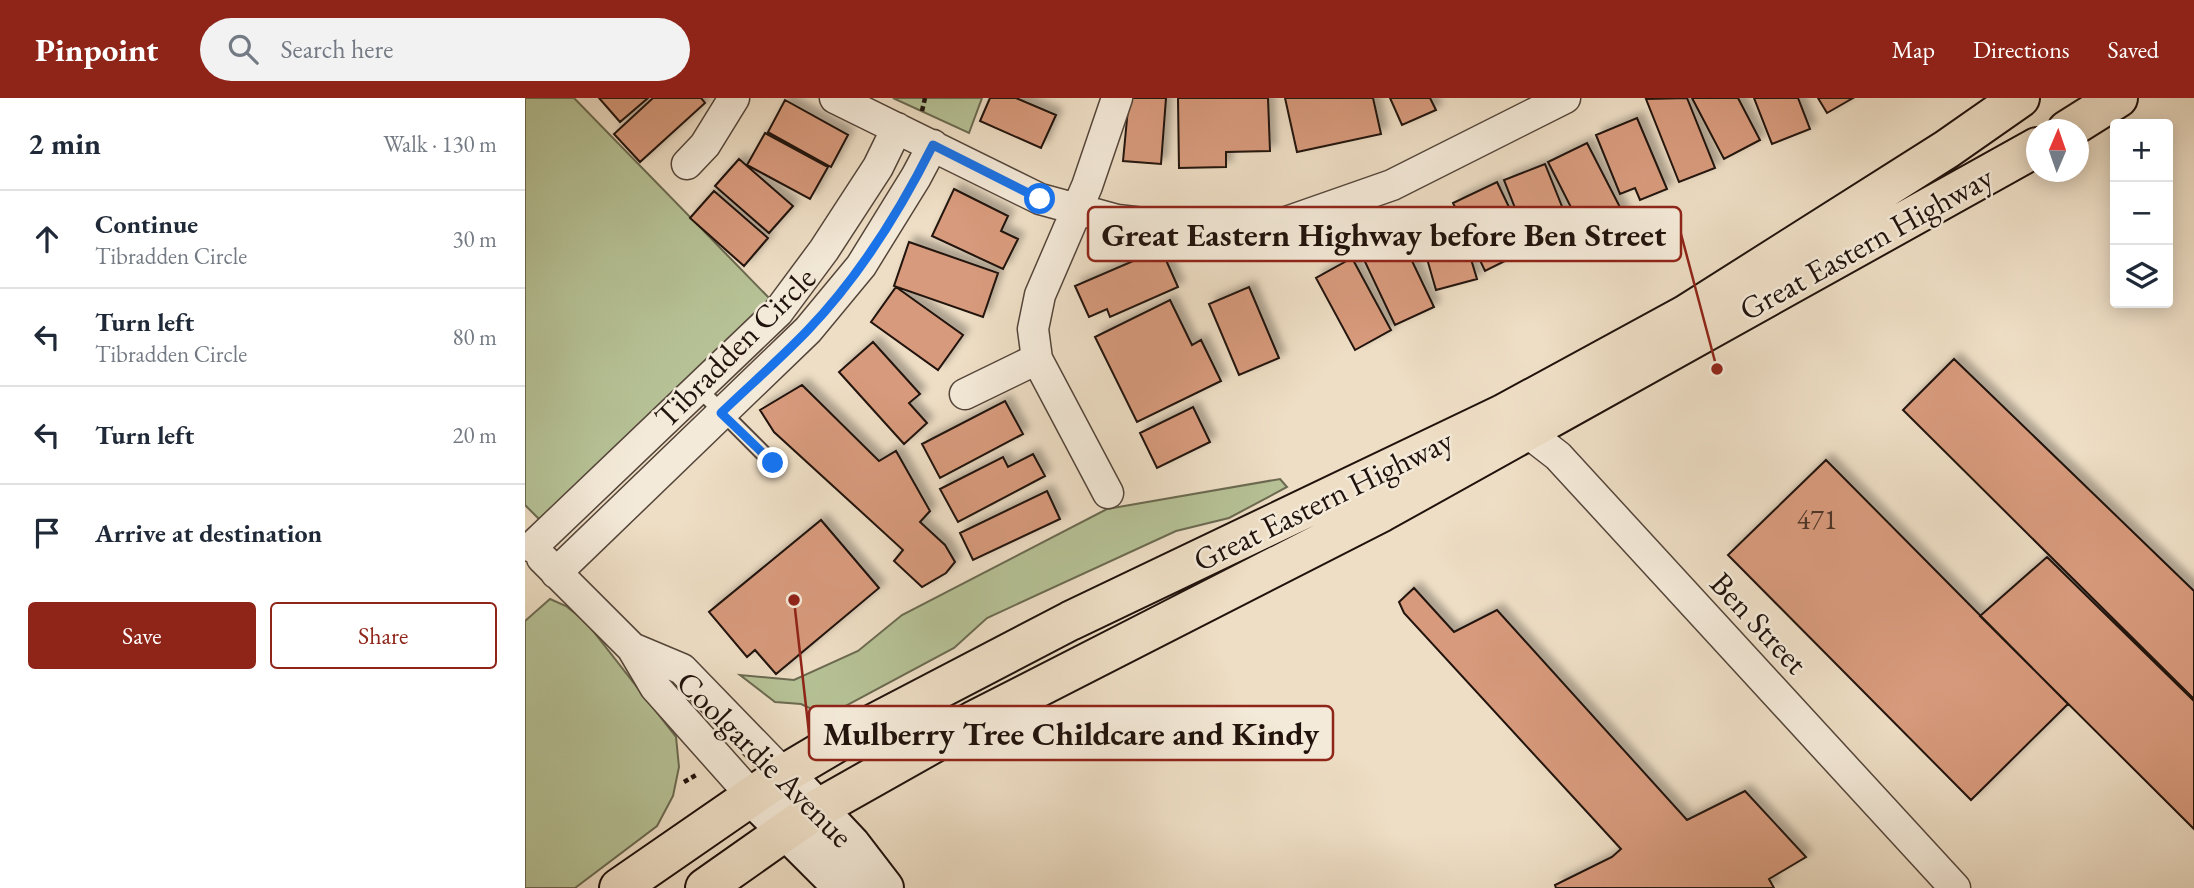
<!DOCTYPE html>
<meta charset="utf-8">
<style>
body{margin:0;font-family:"EB Garamond",serif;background:#f2f2f3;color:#1f2937}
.controls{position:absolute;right:21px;top:21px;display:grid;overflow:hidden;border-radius:7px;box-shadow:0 4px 18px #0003}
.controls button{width:63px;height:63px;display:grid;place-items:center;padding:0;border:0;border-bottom:2px solid #e0e1e3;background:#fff;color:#1f2937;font:35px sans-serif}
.compass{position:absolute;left:1501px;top:21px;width:63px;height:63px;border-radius:50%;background:#fff;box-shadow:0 4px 18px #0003;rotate:2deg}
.stop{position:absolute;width:21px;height:21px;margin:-16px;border:5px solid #1a73e8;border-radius:50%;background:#fff}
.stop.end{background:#1a73e8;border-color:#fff;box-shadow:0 2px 7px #0008}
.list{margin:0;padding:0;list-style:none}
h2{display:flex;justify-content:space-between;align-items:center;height:91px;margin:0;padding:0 28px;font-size:30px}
h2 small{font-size:23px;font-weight:400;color:#747a83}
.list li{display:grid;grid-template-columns:46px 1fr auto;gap:21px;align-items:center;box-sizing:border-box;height:98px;padding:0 28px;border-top:2px solid #e0e1e3}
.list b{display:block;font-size:26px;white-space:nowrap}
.list p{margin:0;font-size:23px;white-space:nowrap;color:#747a83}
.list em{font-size:23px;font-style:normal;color:#747a83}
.actions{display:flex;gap:14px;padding:21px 28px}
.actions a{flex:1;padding:16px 0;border:2px solid #8f2418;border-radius:7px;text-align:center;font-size:24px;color:#8f2418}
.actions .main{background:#8f2418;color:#fff}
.icon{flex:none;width:38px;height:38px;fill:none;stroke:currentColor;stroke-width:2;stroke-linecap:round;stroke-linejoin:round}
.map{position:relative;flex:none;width:1669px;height:790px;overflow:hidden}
header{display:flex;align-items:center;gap:42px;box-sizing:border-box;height:98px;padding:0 35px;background:#8f2418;color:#fff}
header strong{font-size:33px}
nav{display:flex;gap:38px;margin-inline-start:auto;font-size:24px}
.search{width:490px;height:63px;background:#f2f2f3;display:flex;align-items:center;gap:18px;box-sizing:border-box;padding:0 24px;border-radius:38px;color:#747a83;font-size:26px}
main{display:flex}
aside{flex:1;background:#fff}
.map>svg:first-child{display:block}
</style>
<header>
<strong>Pinpoint</strong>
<div class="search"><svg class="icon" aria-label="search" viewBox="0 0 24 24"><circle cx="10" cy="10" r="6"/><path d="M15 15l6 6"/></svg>Search here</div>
<nav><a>Map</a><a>Directions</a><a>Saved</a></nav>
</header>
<main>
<aside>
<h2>2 min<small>Walk · 130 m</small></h2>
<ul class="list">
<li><svg class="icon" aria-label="ahead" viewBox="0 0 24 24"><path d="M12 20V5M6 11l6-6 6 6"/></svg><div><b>Continue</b><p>Tibradden Circle</p></div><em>30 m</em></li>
<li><svg class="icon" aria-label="left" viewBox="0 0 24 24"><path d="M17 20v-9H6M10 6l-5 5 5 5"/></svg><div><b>Turn left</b><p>Tibradden Circle</p></div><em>80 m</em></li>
<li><svg class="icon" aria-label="left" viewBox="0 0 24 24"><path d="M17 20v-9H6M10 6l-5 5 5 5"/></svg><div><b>Turn left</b></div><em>20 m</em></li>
<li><svg class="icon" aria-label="arrive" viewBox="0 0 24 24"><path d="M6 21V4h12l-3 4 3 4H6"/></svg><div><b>Arrive at destination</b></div></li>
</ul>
<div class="actions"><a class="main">Save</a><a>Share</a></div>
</aside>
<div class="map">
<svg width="1669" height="790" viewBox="0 0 1669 790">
<defs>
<filter id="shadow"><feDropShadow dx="6" dy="-6" stdDeviation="3.5" flood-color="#0004"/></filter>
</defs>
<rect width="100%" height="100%" fill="#eedec5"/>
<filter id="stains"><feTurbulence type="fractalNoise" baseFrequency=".00286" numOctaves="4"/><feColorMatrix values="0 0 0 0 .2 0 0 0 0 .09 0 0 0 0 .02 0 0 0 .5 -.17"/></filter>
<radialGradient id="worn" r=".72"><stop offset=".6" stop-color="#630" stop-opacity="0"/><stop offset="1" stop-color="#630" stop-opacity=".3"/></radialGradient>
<path fill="#b6c296" stroke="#6b6a51" stroke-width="2" d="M0,0H49L246,202L16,423L0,407Z
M368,0H457L444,35Z
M755,381L762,389L704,420L651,433L462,520L429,550L302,618L276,606L250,604L215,577L269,582L333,553L377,517L582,411Z
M25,501L41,508L61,524L151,639L154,669L148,698L132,728L50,790H0V523Z"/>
<path fill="#d79a7c" stroke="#20120c" stroke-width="2" filter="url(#shadow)" d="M74,0H123L95,24Z
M128,0H176L180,5L115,64L89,36Z
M465,0H491L531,17L516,50L455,23Z
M604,0H641L636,66L598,63Z
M653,0H743L745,53L701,54V69L654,70Z
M760,0H848L856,36L772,54Z
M865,0H905L911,12L877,27Z
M1162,0L1190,70L1154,84L1121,1Z
M1167,0H1213L1235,42L1199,61Z
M1229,0H1273L1285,31L1247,46Z
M1293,0H1328L1302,15Z
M260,2L323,37L306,69L243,34Z
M1112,20L1142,91L1115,102L1110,90L1095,96L1071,37Z
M240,35L303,69L285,101L222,67Z
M1062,45L1099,117L1060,137L1023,64Z
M214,61L268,108L244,135L190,88Z
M1020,66L1050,141L1009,158L979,82Z
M972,84L1004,151L960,173L928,105Z
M429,91L483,118L476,133L493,141L478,171L407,138Z
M189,93L243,140L219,168L165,120Z
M936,128L952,181L911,192L896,140Z
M854,140L859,151L877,142L909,209L870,227L833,149Z
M384,144L473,175L458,219L369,188Z
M636,151L653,189L585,219L582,211L564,219L550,188Z
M827,160L866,232L830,252L791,180Z
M371,189L438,237L413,272L346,224Z
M724,189L754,260L714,277L684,206Z
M645,202L667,247L676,242L696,283L612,324L570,239Z
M348,244L395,296L384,305L402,325L379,346L314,274Z
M1429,261L1669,493V601L1378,312Z
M277,287L354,363L371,353L405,413L395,424L420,447L430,464L421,475L397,489L369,463L378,452L249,334L235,312Z
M480,303L498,336L415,380L397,346Z
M668,309L685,344L632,370L615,335Z
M508,356L520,378L433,424L415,391L478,359L483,369Z
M1301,362L1543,606L1446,702L1203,457Z
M522,393L535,421L448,462L435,435Z
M296,422L354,490L251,576L230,552L222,559L184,514Z
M1522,459L1669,603V731L1455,518Z
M889,490L929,534L972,512L1162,722L1220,693L1281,759L1244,781L1249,790H1031L1030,787L1087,759L1096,751L879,515L874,504Z"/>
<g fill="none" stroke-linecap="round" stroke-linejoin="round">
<g stroke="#54453a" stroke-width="18">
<path id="lane" d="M174,291L248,365"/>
</g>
<g stroke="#54453a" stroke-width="33">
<path id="street" d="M310,0L515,101L592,122L672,131L747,129L867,87L1040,0
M162,66L180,47L209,0
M440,296L512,261
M985,321L1033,358L1430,790
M583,395L512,261L508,231L515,197L562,88L592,0
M7,449L253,214L299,152L353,69L372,30
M17,460L107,550L130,589L227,698
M31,475L283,232L336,168L391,79L408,47
M107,550L157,571L259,676"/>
</g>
<g stroke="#20120c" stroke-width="42">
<path id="secondary" d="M259,676L326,747L359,790
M227,698L319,790"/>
</g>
<g stroke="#20120c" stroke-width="42">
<path id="highway" d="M1542,32L1593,0
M94,790L259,676L313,644L545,523L978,316L1160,217L1422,51L1495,0
M180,790L292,711L448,623L857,414L1512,49"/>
</g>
<path stroke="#20120c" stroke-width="4.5" stroke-dasharray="5 3.5" stroke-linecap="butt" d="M397,13L400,0
M159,684L171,677"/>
<use href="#lane" stroke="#f4ead9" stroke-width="14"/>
<use href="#street" stroke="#f4ead9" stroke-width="30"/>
<use href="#secondary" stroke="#f4ead9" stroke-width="38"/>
<use href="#highway" stroke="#eedec5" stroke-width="38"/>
</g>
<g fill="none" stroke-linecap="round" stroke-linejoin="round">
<path stroke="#1a73e8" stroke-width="9" d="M248,365L196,315C224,288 254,262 282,233C333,180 375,113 408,47L515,101"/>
</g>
<g text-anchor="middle" stroke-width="5" stroke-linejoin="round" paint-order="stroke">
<g font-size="28" fill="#4e3428">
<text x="1292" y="431">471</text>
</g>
<g font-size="32" fill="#20120c" stroke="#f4ead9">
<text transform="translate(1341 145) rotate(-29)" y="11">Great Eastern Highway</text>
<text transform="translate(210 249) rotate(-45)" y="11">Tibradden Circle</text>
<text transform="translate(798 402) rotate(-26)" y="11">Great Eastern Highway</text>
<text transform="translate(1234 525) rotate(47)" y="11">Ben Street</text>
<text transform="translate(240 661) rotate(45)" y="11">Coolgardie Avenue</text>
</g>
</g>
<path fill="none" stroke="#8f2418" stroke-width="2.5" d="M1192 271L1156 136M269 502L284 635"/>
<g fill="#8f2418" stroke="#f4ead9" stroke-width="2.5">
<circle cx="1192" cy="271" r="7"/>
<circle cx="269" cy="502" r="7"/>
</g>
<g fill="#f4ead9" stroke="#8f2418" stroke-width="2.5">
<rect x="563" y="109" width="593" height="54" rx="7"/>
<rect x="284" y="608" width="524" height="54" rx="7"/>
</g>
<g font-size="33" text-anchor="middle" font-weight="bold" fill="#20120c">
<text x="859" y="148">Great Eastern Highway before Ben Street</text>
<text x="546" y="647">Mulberry Tree Childcare and Kindy</text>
</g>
<rect width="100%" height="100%" filter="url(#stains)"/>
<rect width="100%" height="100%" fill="url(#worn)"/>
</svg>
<div class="controls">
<button>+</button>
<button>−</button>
<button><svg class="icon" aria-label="layers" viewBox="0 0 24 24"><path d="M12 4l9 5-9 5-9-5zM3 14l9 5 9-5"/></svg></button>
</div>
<svg class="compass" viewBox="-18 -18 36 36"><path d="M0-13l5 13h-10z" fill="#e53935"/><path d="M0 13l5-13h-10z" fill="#747a83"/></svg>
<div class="stop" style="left:515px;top:101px"></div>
<div class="stop end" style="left:248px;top:365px"></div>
</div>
</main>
